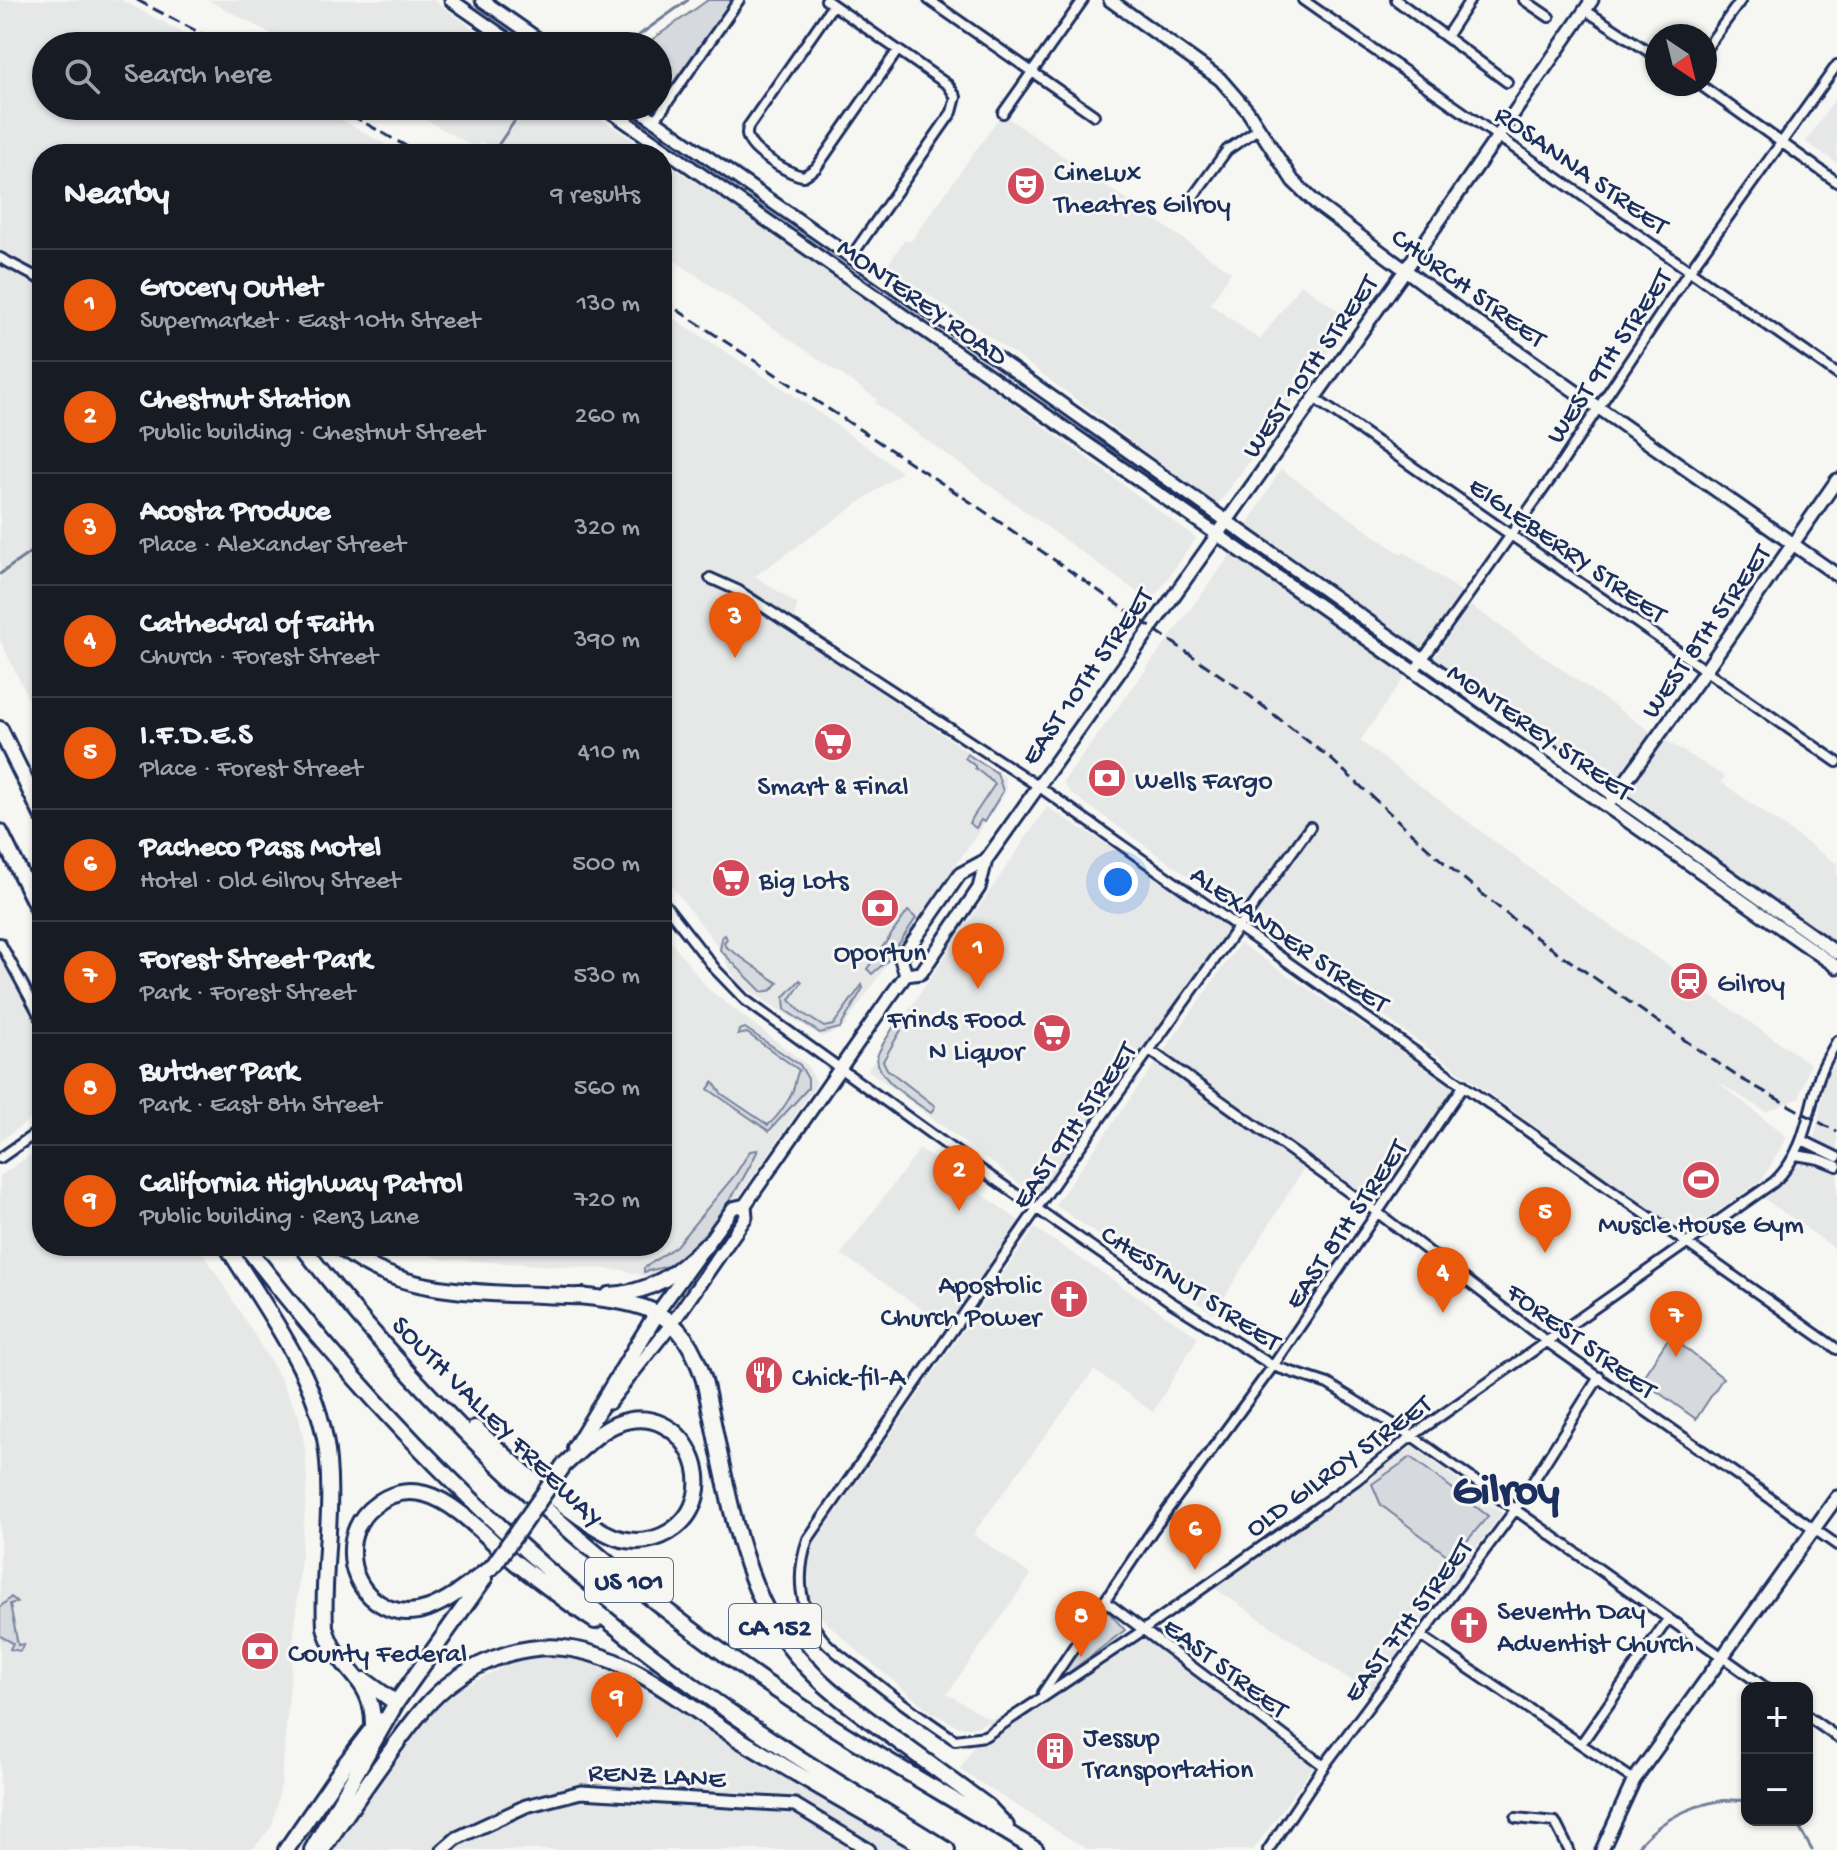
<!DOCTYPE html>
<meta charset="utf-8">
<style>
body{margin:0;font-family:"Gochi Hand",sans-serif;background:#20242c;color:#f1f3f6}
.controls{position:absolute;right:24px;bottom:24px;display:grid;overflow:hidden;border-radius:16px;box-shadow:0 2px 6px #0004}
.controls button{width:72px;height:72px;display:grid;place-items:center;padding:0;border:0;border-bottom:2px solid #363941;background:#171b24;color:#f1f3f6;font:40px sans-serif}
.compass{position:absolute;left:1645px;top:24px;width:72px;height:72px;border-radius:50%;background:#171b24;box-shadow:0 2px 6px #0004;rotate:145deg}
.you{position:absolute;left:1118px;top:882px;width:28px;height:28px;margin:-20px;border:6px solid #fff;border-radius:50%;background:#1a73e8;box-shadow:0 0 0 12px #1a73e833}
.badge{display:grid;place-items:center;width:52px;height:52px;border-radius:50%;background:#ea580c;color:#fff;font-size:26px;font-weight:700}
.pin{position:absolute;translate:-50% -66px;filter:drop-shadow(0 2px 4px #0008)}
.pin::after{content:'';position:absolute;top:42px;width:28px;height:24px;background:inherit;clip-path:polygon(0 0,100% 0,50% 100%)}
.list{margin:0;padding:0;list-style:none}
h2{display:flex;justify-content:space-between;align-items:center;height:104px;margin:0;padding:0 32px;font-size:34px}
h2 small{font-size:26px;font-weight:400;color:#9ea1a6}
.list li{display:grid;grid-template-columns:52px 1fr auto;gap:24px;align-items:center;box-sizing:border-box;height:112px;padding:0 32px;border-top:2px solid #363941}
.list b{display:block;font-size:30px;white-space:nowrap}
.list p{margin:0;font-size:26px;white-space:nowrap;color:#9ea1a6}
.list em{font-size:26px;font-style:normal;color:#9ea1a6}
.icon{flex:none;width:44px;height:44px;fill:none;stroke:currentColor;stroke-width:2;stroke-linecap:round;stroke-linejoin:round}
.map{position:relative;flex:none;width:1837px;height:1850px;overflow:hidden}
.search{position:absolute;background:#171b24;box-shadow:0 2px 6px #0004;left:32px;top:32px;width:640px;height:88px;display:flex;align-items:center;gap:20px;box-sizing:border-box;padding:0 28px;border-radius:44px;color:#9ea1a6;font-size:30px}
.panel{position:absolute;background:#171b24;box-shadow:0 2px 6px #0004;left:32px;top:144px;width:640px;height:1112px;border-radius:32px}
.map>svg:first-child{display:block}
</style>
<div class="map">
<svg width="1837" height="1850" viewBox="0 0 1837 1850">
<rect width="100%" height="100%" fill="#f6f6f2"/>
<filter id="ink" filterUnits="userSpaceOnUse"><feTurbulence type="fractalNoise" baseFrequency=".0125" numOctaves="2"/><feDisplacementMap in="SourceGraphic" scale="16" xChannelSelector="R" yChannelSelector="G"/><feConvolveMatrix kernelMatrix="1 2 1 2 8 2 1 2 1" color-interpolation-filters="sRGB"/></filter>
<g filter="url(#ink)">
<path fill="#e6e7e7" d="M0,0H121L208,46H46V106H317L402,154H42V726L0,640Z
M208,0H433L498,46H294Z
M1837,96V163L1806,142Z
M402,106H582L654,154H502L481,141L476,148Z
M1002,114L1231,272L1210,304L1260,340L1301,284L1351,320L1217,506L1037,370L887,266L904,241H911Z
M662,160L867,297L1196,538L1151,602L875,403L877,399L662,252Z
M662,311L801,400L902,472L755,576L797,604L792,632L1005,777L1006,792L843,1028L822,1037L737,983L718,946L662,874V639L673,631L667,622L662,625Z
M1281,469L1402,555L1404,552L1463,593L1360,741L1555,887L1810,1064L1799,1098L1766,1112L1715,1080L1787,1137L1762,1180L1684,1235L1334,980L1071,793L1063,782L1226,561Z
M1470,605L1647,729L1725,777L1721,782L1837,864V948L1433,660Z
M1047,807L1159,877L1229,929L1036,1196L868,1070Z
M662,930L708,989L807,1065L817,1083L735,1203L677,1267L647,1277L623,1270L441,1259L399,1246H662Z
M1240,943L1457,1089L1377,1208L1307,1163L1214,1314L1055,1205Z
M0,950L12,978L42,1028V1111L0,1141Z
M1837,1061V1250L1765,1199L1812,1151L1826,1077Z
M42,1147V1246H199L277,1372L299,1417L305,1449L307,1485L281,1785L272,1826L252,1850H0V1176Z
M920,1149L1019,1221L947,1326L841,1254Z
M1035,1228L1198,1337L1153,1412L1094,1370L973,1534L1031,1575L947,1694L990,1719L1023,1712L1139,1634L1219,1692L1314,1766L1253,1850H1088L960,1770L988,1721L976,1727H959L931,1712L862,1655L810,1607L807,1554Z
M1413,1446L1502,1513L1370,1693L1213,1587Z
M558,1654L603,1666L647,1688L736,1746L911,1850H334L371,1789L398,1759L444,1697L517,1660Z"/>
<path fill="#d6d9dd" stroke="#78849e" stroke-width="2" d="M708,0H733L670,87L658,79V46H643Z
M632,116L665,134L926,315L925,320L922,321L637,122Z
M967,754L997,773L1003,791L984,822L981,820L976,828L969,823L995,784L975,768V766L965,758Z
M908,911L916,918L888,960L872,974L867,969Z
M725,935L727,939L724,942L725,946L778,983L772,990L762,992L720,950L722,937Z
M800,980L802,982L790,1000L801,1012L824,1027L833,1025L862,985L863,988L840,1028L820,1033L785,1010L784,997Z
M894,1026L901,1030L883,1061L887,1069L935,1106L931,1113C915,1102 871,1076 878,1054C882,1044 889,1035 894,1026Z
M745,1028L800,1065L808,1079V1088L769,1131L708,1089L713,1082L722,1094L768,1125C777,1118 789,1101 793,1090C796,1083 795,1077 799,1070L747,1033L738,1035L739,1030Z
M758,1150C744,1180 703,1247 675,1263C666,1268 653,1269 644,1272V1268L676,1246L735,1175L750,1151Z
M1670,1336L1723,1378L1696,1419L1641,1380Z
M1411,1457L1488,1516L1452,1559L1381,1505L1372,1484Z
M11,1597L17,1602L10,1604L18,1645L24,1644L20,1651L10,1649L13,1643L0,1636V1607Z
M1105,1608L1125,1630L1054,1684Z"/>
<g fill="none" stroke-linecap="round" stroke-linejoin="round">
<path stroke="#717e99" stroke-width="3" d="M624,46L688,0
M492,154L525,106
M0,574L42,544
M1789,1820L1800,1829L1812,1850
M1635,1850C1659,1818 1707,1795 1747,1801"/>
<g stroke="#1b2f5e" stroke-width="14">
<path id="street" d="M826,0L948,85L956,97L952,112L851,257
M929,0L1094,115
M1303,0L1837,374
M1396,0L1507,82
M1524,0L1549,17
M833,5L748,127C747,133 746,135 749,140C754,153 791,175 804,176L816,168L898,50
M1585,10L1657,57
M1446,37L1470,0
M1705,50L1741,0
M1699,84L1837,182
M1003,113L1083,0
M655,120L739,0
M1187,205L1227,150L1258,129
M0,258L42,280
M1314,398L1837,762
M710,578L739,591L1038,786L1837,1349
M1415,670L1557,470L1690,270L1837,65
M1310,827L1069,1162L808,1539C796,1573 798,1609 822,1638C833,1652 851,1663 865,1674C894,1698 924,1719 955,1740L985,1736L1142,1631L1355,1481L1412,1436L1774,1182C1804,1154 1807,1118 1818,1080C1822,1066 1830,1054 1837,1041
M662,901L716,970L745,1000L984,1172L1171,1302L1273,1366L1328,1384L1412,1436L1766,1688
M0,943L42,1020
M1151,1051L1378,1213L1546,1341L1837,1545
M1802,1140L1837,1157
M1796,1155L1819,1159L1837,1166
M0,1158L42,1129
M1105,1601L1324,1766
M1421,1636L1634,1780
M1043,1693L1152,1531L1273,1366L1464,1085
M1807,1716L1837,1737
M1581,1744L1668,1619
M1516,1818L1555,1822L1569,1850
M1268,1850L1324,1766L1515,1510L1599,1377"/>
</g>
<g stroke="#1b2f5e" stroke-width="17">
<path id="secondary" d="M451,0L517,46
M482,0L548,46
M1110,0L1220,79L1247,110L1293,181L1319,206L1462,312L1837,575
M603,106L1837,967
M634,106L978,345L1837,953
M1612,800L1705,671L1837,480
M906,975L901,959L960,874L986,860
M657,1313L733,1208L745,1205
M609,1403L673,1322L746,1217L745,1205L889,998L906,975L921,973L979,888L986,860L1406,269L1592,0
M443,1850L457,1838L526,1806L581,1792L795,1805L869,1850
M1602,1850L1634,1780L1837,1497"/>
</g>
<g stroke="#1b2f5e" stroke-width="20">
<path id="highway" d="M0,729L42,815
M0,832L42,917
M227,1246C268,1313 322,1381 328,1461C333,1516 322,1572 325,1627C336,1672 374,1675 373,1726
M246,1246C376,1416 529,1568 703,1693C782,1750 865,1799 947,1850
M302,1246C435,1418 598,1570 778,1691C862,1748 951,1797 1036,1850
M339,1246C389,1287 447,1291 509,1294C534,1294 559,1297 584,1296
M609,1295C651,1293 677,1274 706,1245
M578,1296C646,1303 682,1309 704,1380C721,1455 733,1548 769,1615C797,1669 845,1703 894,1738C925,1761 956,1783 987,1806L1006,1826
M475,1428C505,1456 585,1530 621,1539C638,1543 654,1541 669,1532C729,1496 685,1397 617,1424C597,1432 580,1451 564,1465
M575,1448L657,1313
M493,1566C458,1592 414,1635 371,1597C359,1586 352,1570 352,1554C351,1536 359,1517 374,1506C388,1494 406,1489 425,1494C457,1502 491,1542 516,1563C542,1583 568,1603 595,1621
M364,1680L396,1703
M286,1850L345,1764L379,1720
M312,1850L396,1703L484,1579
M322,1850C347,1813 372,1776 399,1740C415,1719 430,1698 452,1682C485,1657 530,1642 572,1649C634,1659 685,1705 737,1738C799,1776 863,1812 927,1848"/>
</g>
<use href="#street" stroke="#f6f6f2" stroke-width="8"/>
<use href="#secondary" stroke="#f6f6f2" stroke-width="11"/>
<use href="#highway" stroke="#f6f6f2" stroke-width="14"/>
<path stroke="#1b2f5e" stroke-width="3" stroke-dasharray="12 6" stroke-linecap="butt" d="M137,0L225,46
M335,106L420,154
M662,300L978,507L1250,696L1332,760L1441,860L1531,934L1738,1077L1837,1132"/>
<g stroke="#1b2f5e" stroke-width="20" stroke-linecap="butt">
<path id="highway-bridge" d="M493,1566L564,1465"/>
</g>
<use href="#highway-bridge" stroke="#f6f6f2" stroke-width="14"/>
</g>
</g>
<defs>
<g id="theatre-disc" transform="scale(2)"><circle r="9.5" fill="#d1495b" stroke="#f6f6f2"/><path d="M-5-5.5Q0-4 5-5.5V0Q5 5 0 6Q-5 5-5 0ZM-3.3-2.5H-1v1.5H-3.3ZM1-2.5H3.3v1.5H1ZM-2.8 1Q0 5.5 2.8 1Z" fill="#fff"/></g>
<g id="supermarket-disc" transform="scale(2)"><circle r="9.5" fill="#d1495b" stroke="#f6f6f2"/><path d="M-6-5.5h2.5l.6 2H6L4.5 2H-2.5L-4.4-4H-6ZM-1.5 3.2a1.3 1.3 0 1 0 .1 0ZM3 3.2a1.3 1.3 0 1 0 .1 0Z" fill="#fff"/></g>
<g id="bank-disc" transform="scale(2)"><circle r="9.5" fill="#d1495b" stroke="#f6f6f2"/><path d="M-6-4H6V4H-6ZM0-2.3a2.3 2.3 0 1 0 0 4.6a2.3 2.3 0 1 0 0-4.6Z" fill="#fff"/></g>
<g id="station-disc" transform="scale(2)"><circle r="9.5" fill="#d1495b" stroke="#f6f6f2"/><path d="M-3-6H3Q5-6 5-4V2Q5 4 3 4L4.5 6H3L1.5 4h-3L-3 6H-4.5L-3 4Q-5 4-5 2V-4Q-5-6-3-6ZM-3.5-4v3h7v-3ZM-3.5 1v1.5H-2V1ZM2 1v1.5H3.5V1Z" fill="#fff"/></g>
<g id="stadium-disc" transform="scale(2)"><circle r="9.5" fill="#d1495b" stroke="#f6f6f2"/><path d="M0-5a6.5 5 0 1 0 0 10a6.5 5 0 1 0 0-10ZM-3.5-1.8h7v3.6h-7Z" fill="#fff"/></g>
<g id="church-disc" transform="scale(2)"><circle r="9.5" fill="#d1495b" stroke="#f6f6f2"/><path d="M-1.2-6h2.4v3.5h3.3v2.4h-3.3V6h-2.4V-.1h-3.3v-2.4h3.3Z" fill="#fff"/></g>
<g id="restaurant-disc" transform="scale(2)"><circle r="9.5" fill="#d1495b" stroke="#f6f6f2"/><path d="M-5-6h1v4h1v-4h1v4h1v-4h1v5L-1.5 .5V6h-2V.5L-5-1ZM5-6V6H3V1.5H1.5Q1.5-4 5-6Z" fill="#fff"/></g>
<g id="building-disc" transform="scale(2)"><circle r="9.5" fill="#d1495b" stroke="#f6f6f2"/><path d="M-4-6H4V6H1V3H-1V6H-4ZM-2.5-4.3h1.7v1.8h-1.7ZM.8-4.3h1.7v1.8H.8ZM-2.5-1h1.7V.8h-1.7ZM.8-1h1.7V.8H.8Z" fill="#fff"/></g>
</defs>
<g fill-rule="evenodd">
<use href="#theatre-disc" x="1026" y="186"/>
<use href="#supermarket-disc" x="833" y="742"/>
<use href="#bank-disc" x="1107" y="778"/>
<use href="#supermarket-disc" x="731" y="878"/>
<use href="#bank-disc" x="880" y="908"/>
<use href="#station-disc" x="1689" y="981"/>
<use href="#supermarket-disc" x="1052" y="1033"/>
<use href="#stadium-disc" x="1701" y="1180"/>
<use href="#church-disc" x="1069" y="1299"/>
<use href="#restaurant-disc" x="764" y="1375"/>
<use href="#church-disc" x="1469" y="1625"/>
<use href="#bank-disc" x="260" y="1651"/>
<use href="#building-disc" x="1055" y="1751"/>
</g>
<g text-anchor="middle" stroke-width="6" stroke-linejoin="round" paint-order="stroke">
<g fill="#f6f6f2" stroke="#5d6b8a" stroke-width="2">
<rect x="585" y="1558" width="88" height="44" rx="6"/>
<rect x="729" y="1604" width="92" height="44" rx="6"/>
</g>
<g font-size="26" font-weight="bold" fill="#1b2f5e">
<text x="629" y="1589">US 101</text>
<text x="775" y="1635">CA 152</text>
</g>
<g font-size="28" fill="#1b2f5e" stroke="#f6f6f2">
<text transform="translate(1583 168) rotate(35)" y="10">ROSANNA STREET</text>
<text transform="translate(1470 286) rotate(36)" y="10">CHURCH STREET</text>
<text transform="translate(924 300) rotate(35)" y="10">MONTEREY ROAD</text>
<text transform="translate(1607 355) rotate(-56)" y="10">WEST 9TH STREET</text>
<text transform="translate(1308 365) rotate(-55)" y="10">WEST 10TH STREET</text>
<text transform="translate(1569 548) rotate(35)" y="10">EIGLEBERRY STREET</text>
<text transform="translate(1704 630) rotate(-55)" y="10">WEST 8TH STREET</text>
<text transform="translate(1085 675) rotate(-55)" y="10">EAST 10TH STREET</text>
<text transform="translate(1541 730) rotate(35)" y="10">MONTEREY STREET</text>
<text transform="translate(1291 937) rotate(35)" y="10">ALEXANDER STREET</text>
<text transform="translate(1072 1124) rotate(-55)" y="10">EAST 9TH STREET</text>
<text transform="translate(1344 1223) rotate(-56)" y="10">EAST 8TH STREET</text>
<text transform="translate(1192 1286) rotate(33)" y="10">CHESTNUT STREET</text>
<text transform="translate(1583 1339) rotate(36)" y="10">FOREST STREET</text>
<text transform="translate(499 1420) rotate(45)" y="10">SOUTH VALLEY FREEWAY</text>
<text transform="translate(1337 1464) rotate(-36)" y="10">OLD GILROY STREET</text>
<text transform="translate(1406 1619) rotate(-53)" y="10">EAST 7TH STREET</text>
<text transform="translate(1227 1666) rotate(37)" y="10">EAST STREET</text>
<text transform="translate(657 1773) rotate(3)" y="10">RENZ LANE</text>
</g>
<g font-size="28" fill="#1b2f5e" stroke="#f6f6f2" text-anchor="start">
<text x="1054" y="180">CineLux<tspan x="1054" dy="32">Theatres Gilroy</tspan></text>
<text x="1135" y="788">Wells Fargo</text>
<text x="833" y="794" text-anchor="middle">Smart &amp; Final</text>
<text x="759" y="888">Big Lots</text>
<text x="880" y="960" text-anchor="middle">Oportun</text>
<text x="1717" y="991">Gilroy</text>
<text x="1024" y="1027" text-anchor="end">Frinds Food<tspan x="1024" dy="32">N Liquor</tspan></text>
<text x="1701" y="1232" text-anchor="middle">Muscle House Gym</text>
<text x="1041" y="1293" text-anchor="end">Apostolic<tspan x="1041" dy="32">Church Power</tspan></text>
<text x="792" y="1385">Chick-fil-A</text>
<text x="1497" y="1619">Seventh Day<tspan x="1497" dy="32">Adventist Church</tspan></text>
<text x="288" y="1661">County Federal</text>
<text x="1083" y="1745">Jessup<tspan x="1083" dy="32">Transportation</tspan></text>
</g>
<g font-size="44" font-weight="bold" fill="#1b2f5e" stroke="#f6f6f2">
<text x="1506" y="1502">Gilroy</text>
</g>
</g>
</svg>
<div class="controls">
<button>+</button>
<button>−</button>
</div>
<svg class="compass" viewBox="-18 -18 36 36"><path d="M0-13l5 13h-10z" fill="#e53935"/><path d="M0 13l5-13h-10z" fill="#9ea1a6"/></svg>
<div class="you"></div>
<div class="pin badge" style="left:978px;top:989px">1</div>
<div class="pin badge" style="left:959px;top:1211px">2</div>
<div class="pin badge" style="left:735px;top:658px">3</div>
<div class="pin badge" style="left:1443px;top:1313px">4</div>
<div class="pin badge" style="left:1545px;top:1253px">5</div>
<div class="pin badge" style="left:1195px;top:1570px">6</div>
<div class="pin badge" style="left:1676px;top:1357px">7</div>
<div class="pin badge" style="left:1081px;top:1657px">8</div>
<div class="pin badge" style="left:617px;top:1738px">9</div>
<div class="search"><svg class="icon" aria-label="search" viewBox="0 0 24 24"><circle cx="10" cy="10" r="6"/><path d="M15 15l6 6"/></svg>Search here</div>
<section class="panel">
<h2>Nearby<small>9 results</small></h2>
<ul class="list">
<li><span class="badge">1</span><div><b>Grocery Outlet</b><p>Supermarket · East 10th Street</p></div><em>130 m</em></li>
<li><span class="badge">2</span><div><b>Chestnut Station</b><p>Public building · Chestnut Street</p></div><em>260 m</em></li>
<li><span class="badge">3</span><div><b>Acosta Produce</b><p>Place · Alexander Street</p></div><em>320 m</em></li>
<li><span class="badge">4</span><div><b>Cathedral of Faith</b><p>Church · Forest Street</p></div><em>390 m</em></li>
<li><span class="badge">5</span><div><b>I.F.D.E.S</b><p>Place · Forest Street</p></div><em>410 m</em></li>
<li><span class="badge">6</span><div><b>Pacheco Pass Motel</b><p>Hotel · Old Gilroy Street</p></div><em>500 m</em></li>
<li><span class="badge">7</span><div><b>Forest Street Park</b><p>Park · Forest Street</p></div><em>530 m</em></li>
<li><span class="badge">8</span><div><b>Butcher Park</b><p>Park · East 8th Street</p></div><em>560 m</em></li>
<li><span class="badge">9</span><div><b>California Highway Patrol</b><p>Public building · Renz Lane</p></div><em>720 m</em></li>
</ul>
</section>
</div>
